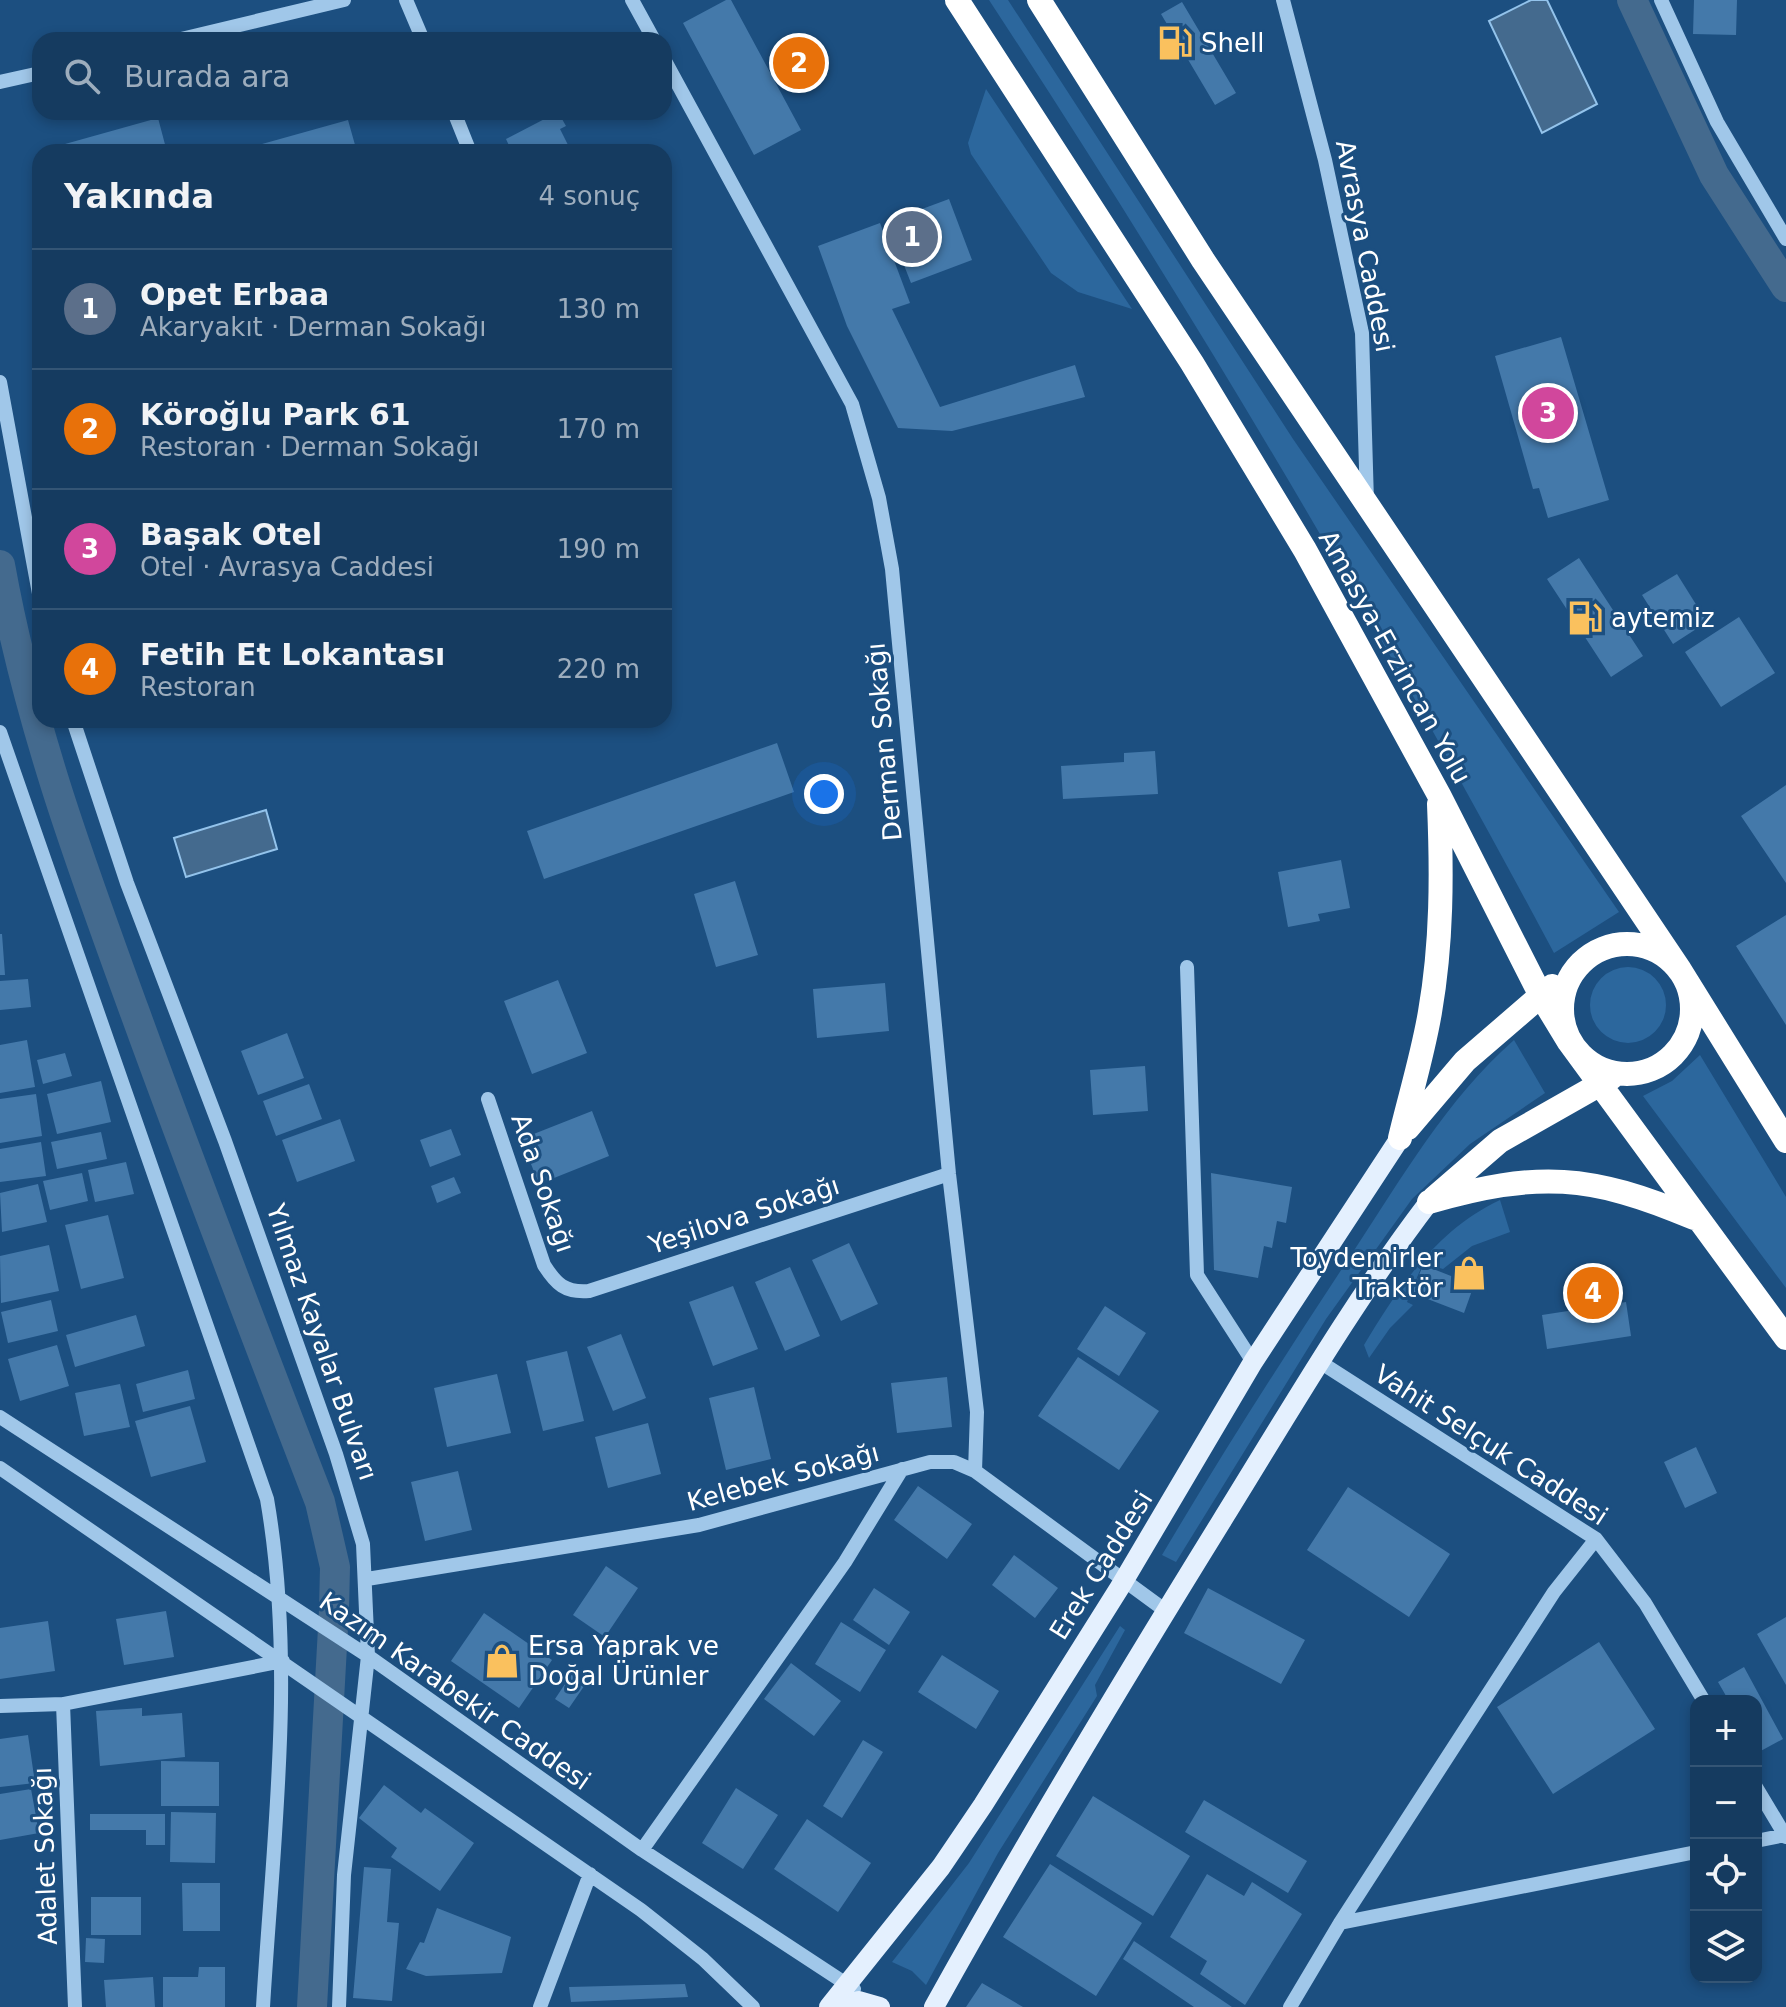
<!DOCTYPE html>
<html lang="tr">
<meta charset="utf-8">
<style>
body{margin:0;font-family:"DejaVu Sans",sans-serif;background:#224669;color:#f1f3f6}
.controls{position:absolute;right:24px;bottom:24px;display:grid;overflow:hidden;border-radius:16px;box-shadow:0 4px 12px #0003}
.controls button{width:72px;height:72px;display:grid;place-items:center;padding:0;border:0;border-bottom:2px solid #345575;background:#153b60;color:#f1f3f6;font:40px sans-serif}
.you{position:absolute;left:824px;top:794px;width:28px;height:28px;margin:-20px;border:6px solid #fff;border-radius:50%;background:#1a73e8;box-shadow:0 0 0 12px #1a73e833}
.badge{display:grid;place-items:center;width:52px;height:52px;border-radius:50%;background:#fac15e;color:#fff;font-size:26px;font-weight:700}
.pin{position:absolute;translate:-50% -50%;border:4px solid #fff;box-shadow:0 2px 8px #0006}
.list{margin:0;padding:0;list-style:none}
h2{display:flex;justify-content:space-between;align-items:center;height:104px;margin:0;padding:0 32px;font-size:34px}
h2 small{font-size:26px;font-weight:400;color:#9dadbd}
.list li{display:grid;grid-template-columns:52px 1fr auto;gap:24px;align-items:center;box-sizing:border-box;height:120px;padding:0 32px;border-top:2px solid #345575}
.list b{display:block;font-size:30px;white-space:nowrap}
.list p{margin:0;font-size:26px;white-space:nowrap;color:#9dadbd}
.list em{font-size:26px;font-style:normal;color:#9dadbd}
.icon{flex:none;width:44px;height:44px;fill:none;stroke:currentColor;stroke-width:2;stroke-linecap:round;stroke-linejoin:round}
.map{position:relative;flex:none;width:1786px;height:2007px;overflow:hidden}
.search{position:absolute;background:#153b60;box-shadow:0 4px 12px #0003;left:32px;top:32px;width:640px;height:88px;display:flex;align-items:center;gap:20px;box-sizing:border-box;padding:0 28px;border-radius:24px;color:#9dadbd;font-size:30px}
.panel{position:absolute;background:#153b60;box-shadow:0 4px 12px #0003;left:32px;top:144px;width:640px;height:584px;border-radius:24px}
.map>svg:first-child{display:block}
</style>
<div class="map">
<svg width="1786" height="2007" viewBox="0 0 1786 2007">
<rect width="100%" height="100%" fill="#1c4f80"/>
<path fill="#2c679d" d="M989,0H1008L1293,439L1619,912L1554,953C1379,625 1193,311 989,0Z
M986,89L1132,309L1078,292L1051,273L971,154L968,143Z
M1590 1005a38 38 0 1 1 76 0a38 38 0 1 1-76 0Z
M1514,1040L1545,1093L1470,1144L1412,1199L1326,1319L1176,1562L1162,1555C1223,1452 1287,1352 1353,1252C1402,1178 1446,1100 1514,1040Z
M1700,1055L1786,1197V1288L1643,1096L1672,1081Z
M1500,1200L1510,1232L1472,1246L1443,1269L1423,1263L1407,1302L1413,1305L1390,1328L1369,1358L1364,1345C1399,1287 1436,1230 1500,1200Z
M1120,1626L1125,1630L1095,1685L1097,1696L998,1853L926,1985L912,1971L892,1962L969,1863Z"/>
<path fill="#446a8e" stroke="#93c3eb" stroke-width="2" d="M1531,0H1547L1597,104L1542,133L1489,21Z
M266,810L277,849L186,877L174,838Z"/>
<g fill="none" stroke-linecap="round" stroke-linejoin="round">
<path stroke="#446a8e" stroke-width="30" d="M1632,0L1714,175L1786,287
M0,565C28,721 80,862 134,1010C194,1175 257,1339 320,1502L335,1567L334,1610L312,2007"/>
</g>
<path fill="#4479aa" d="M726,0H731L801,130L754,155L683,23Z
M1694,0H1737L1736,35L1693,34Z
M1182,2L1236,93L1215,105L1161,14Z
M558,112L566,126L560,129L570,149L512,152L506,139Z
M158,118L167,152H40V151Z
M348,120L357,152H237V151Z
M949,199L972,260L911,283L887,222Z
M880,223L910,303L892,309L940,407L1075,365L1085,397L952,431L898,428L847,326L818,246Z
M1561,337L1609,500L1548,518L1539,488L1533,489L1495,356Z
M1579,558L1643,656L1611,677L1547,579Z
M1677,574L1707,622L1673,644L1642,595Z
M1739,617L1775,673L1721,707L1685,652Z
M777,743L794,792L544,879L527,831Z
M1155,751L1158,794L1063,799L1061,766L1124,762V753Z
M1786,785V883L1741,816Z
M1341,860L1350,908L1318,914L1320,921L1288,927L1278,872Z
M735,881L758,955L716,967L694,894Z
M1786,915V1025L1736,946Z
M0,934H2L5,975H0Z
M28,979L31,1007L0,1010V981Z
M558,980L587,1053L532,1074L504,1001Z
M885,983L889,1031L817,1038L813,989Z
M287,1033L304,1078L258,1095L241,1051Z
M27,1040L35,1087L0,1093V1045Z
M65,1053L72,1076L43,1084L37,1060Z
M1145,1066L1148,1111L1093,1115L1090,1070Z
M101,1081L111,1122L57,1134L47,1094Z
M309,1084L322,1119L276,1136L263,1101Z
M36,1094L42,1136L0,1143V1099Z
M592,1111L609,1156L539,1184L521,1139Z
M340,1119L355,1161L297,1182L282,1140Z
M451,1129L461,1155L430,1167L420,1140Z
M101,1132L107,1159L57,1169L51,1142Z
M41,1142L46,1176L0,1182V1149Z
M126,1162L134,1194L95,1202L88,1170Z
M82,1173L88,1201L50,1210L43,1181Z
M1211,1173L1292,1187L1286,1223L1277,1221L1272,1248L1264,1246L1258,1278L1214,1270Z
M454,1177L461,1193L437,1203L431,1186Z
M38,1184L47,1222L2,1232L0,1193Z
M108,1215L124,1278L81,1289L65,1225Z
M849,1243L878,1304L841,1321L812,1260Z
M49,1245L59,1291L1,1303L0,1256Z
M1423,1265L1474,1285L1464,1313L1412,1293Z
M790,1267L820,1336L785,1351L755,1282Z
M733,1286L758,1349L713,1366L689,1302Z
M51,1300L58,1331L8,1343L1,1312Z
M1626,1302L1631,1336L1547,1349L1542,1315Z
M1105,1306L1146,1333L1119,1376L1077,1349Z
M136,1315L145,1346L75,1367L66,1335Z
M621,1334L646,1398L613,1411L587,1347Z
M57,1345L69,1386L20,1401L8,1359Z
M567,1351L584,1421L543,1431L526,1361Z
M1078,1357L1159,1411L1119,1470L1038,1416Z
M188,1370L195,1399L143,1412L136,1384Z
M497,1374L511,1433L447,1447L434,1388Z
M947,1377L952,1427L897,1433L891,1383Z
M120,1384L130,1427L84,1436L75,1393Z
M754,1387L771,1459L726,1470L709,1398Z
M190,1406L206,1462L151,1477L135,1421Z
M648,1423L661,1474L608,1488L595,1437Z
M1696,1447L1717,1493L1685,1508L1664,1462Z
M458,1471L472,1530L425,1541L411,1482Z
M918,1486L972,1524L947,1559L894,1520Z
M1348,1487L1450,1554L1409,1617L1307,1550Z
M1014,1555L1058,1588L1035,1618L992,1585Z
M606,1566L638,1588L605,1637L573,1615Z
M874,1588L910,1612L889,1645L853,1620Z
M1208,1588L1305,1640L1281,1684L1184,1633Z
M166,1611L174,1657L124,1665L116,1619Z
M484,1613L552,1660L519,1708L451,1661Z
M1786,1617V1685L1757,1634Z
M48,1621L55,1671L0,1679V1628Z
M841,1622L886,1650L860,1692L815,1664Z
M1599,1642L1655,1729L1553,1794L1497,1707Z
M942,1655L999,1691L976,1729L918,1692Z
M791,1663L841,1701L814,1736L764,1699Z
M1744,1667L1783,1739L1757,1753L1756,1701H1729L1718,1682Z
M575,1669L589,1679L569,1708L555,1699Z
M142,1708V1716L182,1713L185,1757L100,1766L96,1711Z
M28,1735L35,1783L0,1787V1739Z
M863,1740L883,1752L842,1818L823,1806Z
M161,1761L219,1762V1806H161Z
M384,1785L421,1813L425,1808L474,1843L440,1891L391,1857L397,1848L359,1818Z
M736,1788L778,1815L743,1869L702,1843Z
M31,1789L39,1833L0,1840V1794Z
M1093,1796L1190,1856L1153,1916L1056,1856Z
M1204,1800L1307,1861L1288,1893L1185,1832Z
M171,1812L216,1813L215,1863L170,1862Z
M90,1814H165V1845H146V1830H90Z
M807,1819L871,1863L838,1912L774,1869Z
M1050,1864L1142,1923L1096,1996L1003,1937Z
M364,1867L391,1869L387,1922L399,1923L392,2001L353,1998Z
M1207,1874L1244,1896L1252,1882L1302,1914L1245,2005L1200,1974L1207,1961L1170,1937Z
M182,1883H220V1931H183Z
M91,1897H141V1935H91Z
M437,1908L511,1937L502,1973L426,1976L406,1969L420,1942L424,1943Z
M86,1938L105,1939L104,1963L85,1962Z
M1134,1941L1232,2007H1194L1123,1959Z
M199,1967H225V2007H163V1977H198Z
M153,1977L155,2007H106L104,1980Z
M982,1983L1023,2007H966Z
M685,1984L688,1997L571,2002L569,1987Z"/>
<g fill="none" stroke-linecap="round" stroke-linejoin="round">
<path stroke="#a0c7e9" stroke-width="14" d="M406,0L423,40
M632,0L654,40
M1283,0L1325,160L1362,333L1367,502
M1661,0L1717,122L1786,239
M177,40L344,0
M664,59L852,404L879,498L892,569L949,1174L977,1412L975,1471
M0,82L40,73
M454,112L470,152
M0,382L40,599
M73,720L127,883L225,1141L336,1454L363,1544L368,1656L344,1875L339,2007
M0,732L267,1499C296,1667 273,1838 263,2007
M1187,967L1197,1275L1253,1362
M488,1099L544,1265C556,1284 565,1293 589,1291L949,1174
M1320,1362L1596,1539L1645,1603L1704,1701
M0,1417L368,1656L642,1850L854,1989
M0,1468L641,1910L703,1959L753,2007
M367,1579L699,1525L930,1462H954L975,1471L1166,1611
M63,1704L75,2007
M0,1706L63,1704L283,1661
M1756,1787L1786,1837
M1756,1841L1785,1835
M642,1850L845,1562L902,1469
M1340,1923L1696,1852
M540,2007L590,1874
M1290,2007L1340,1923L1554,1592L1596,1539"/>
<path stroke="#e4f0fe" stroke-width="20" d="M829,2007L941,1867L983,1805L1120,1587L1253,1362L1400,1138
M834,2007L859,2001L880,2007
M934,2007C1025,1843 1122,1682 1221,1522C1288,1414 1352,1303 1429,1202"/>
<path stroke="#fff" stroke-width="24" d="M957,0L1192,363L1305,550L1439,795L1541,996L1569,1042L1786,1338
M1039,0L1203,260L1680,970L1786,1141
M1562 1009a65 65 0 1 1 130 0a65 65 0 1 1-130 0Z
M1408,1128L1465,1061L1552,986
M1400,1138C1410,1096 1423,1054 1430,1012C1442,943 1442,874 1439,804
M1434,1198L1500,1141L1611,1078
M1429,1202C1538,1171 1590,1174 1694,1218"/>
</g>
<defs>
<g id="fuel-bare" transform="scale(2.76)"><path d="M-5.5-6h7V0h2V4h1.3V-2.5L3-4.5l.8-.8L6-3V5H2.5V1h-1V6h-7ZM-4.2-4.7v3.2H.2V-4.7Z" fill="#fac15e" stroke="#1c4f80" stroke-width="2.5" paint-order="stroke"/></g>
<g id="shop-bare" transform="scale(2.76)"><path d="M-5-2.5h2.3a2.7 3.5 0 0 1 5.4 0H5L5.5 6h-11ZM-1.5-2.5h3a1.5 2.3 0 0 0-3 0Z" fill="#fac15e" stroke="#1c4f80" stroke-width="2.5" paint-order="stroke"/></g>
</defs>
<g fill-rule="evenodd">
<use href="#fuel-bare" x="1175" y="43"/>
<use href="#fuel-bare" x="1585" y="618"/>
<use href="#shop-bare" x="1469" y="1273"/>
<use href="#shop-bare" x="502" y="1661"/>
</g>
<g text-anchor="middle" stroke-width="6" stroke-linejoin="round" paint-order="stroke">
<g font-size="26" fill="#fff" stroke="#1c4f80" text-anchor="start">
<text x="1201" y="52">Shell</text>
<text x="1611" y="627">aytemiz</text>
<text x="1443" y="1267" text-anchor="end">Toydemirler<tspan x="1443" dy="30">Traktör</tspan></text>
<text x="528" y="1655">Ersa Yaprak ve<tspan x="528" dy="30">Doğal Ürünler</tspan></text>
</g>
<g font-size="26" fill="#fff" stroke="#1c4f80">
<text transform="translate(1365 246) rotate(79)" y="9">Avrasya Caddesi</text>
<text transform="translate(1395 657) rotate(61)" y="9">Amasya-Erzincan Yolu</text>
<text transform="translate(884 742) rotate(-95)" y="9">Derman Sokağı</text>
<text transform="translate(543 1183) rotate(71)" y="9">Ada Sokağı</text>
<text transform="translate(744 1215) rotate(-18)" y="9">Yeşilova Sokağı</text>
<text transform="translate(322 1342) rotate(71)" y="9">Yılmaz Kayalar Bulvarı</text>
<text transform="translate(1491 1445) rotate(33)" y="9">Vahit Selçuk Caddesi</text>
<text transform="translate(783 1477) rotate(-15)" y="9">Kelebek Sokağı</text>
<text transform="translate(1101 1565) rotate(-58)" y="9">Erek Caddesi</text>
<text transform="translate(455 1691) rotate(35)" y="9">Kazım Karabekir Caddesi</text>
<text transform="translate(45 1856) rotate(-92)" y="9">Adalet Sokağı</text>
</g>
</g>
</svg>
<div class="controls">
<button>+</button>
<button>−</button>
<button><svg class="icon" aria-label="locate" viewBox="0 0 24 24"><circle cx="12" cy="12" r="6"/><path d="M12 2v4M12 18v4M2 12h4M18 12h4"/></svg></button>
<button><svg class="icon" aria-label="layers" viewBox="0 0 24 24"><path d="M12 4l9 5-9 5-9-5zM3 14l9 5 9-5"/></svg></button>
</div>
<div class="you"></div>
<div class="pin badge" style="left:912px;top:237px;background:#5c6f8a">1</div>
<div class="pin badge" style="left:799px;top:63px;background:#e8710a">2</div>
<div class="pin badge" style="left:1548px;top:413px;background:#d1479c">3</div>
<div class="pin badge" style="left:1593px;top:1293px;background:#e8710a">4</div>
<div class="search"><svg class="icon" aria-label="search" viewBox="0 0 24 24"><circle cx="10" cy="10" r="6"/><path d="M15 15l6 6"/></svg>Burada ara</div>
<section class="panel">
<h2>Yakında<small>4 sonuç</small></h2>
<ul class="list">
<li><span class="badge" style="background:#5c6f8a">1</span><div><b>Opet Erbaa</b><p>Akaryakıt · Derman Sokağı</p></div><em>130 m</em></li>
<li><span class="badge" style="background:#e8710a">2</span><div><b>Köroğlu Park 61</b><p>Restoran · Derman Sokağı</p></div><em>170 m</em></li>
<li><span class="badge" style="background:#d1479c">3</span><div><b>Başak Otel</b><p>Otel · Avrasya Caddesi</p></div><em>190 m</em></li>
<li><span class="badge" style="background:#e8710a">4</span><div><b>Fetih Et Lokantası</b><p>Restoran</p></div><em>220 m</em></li>
</ul>
</section>
</div>
